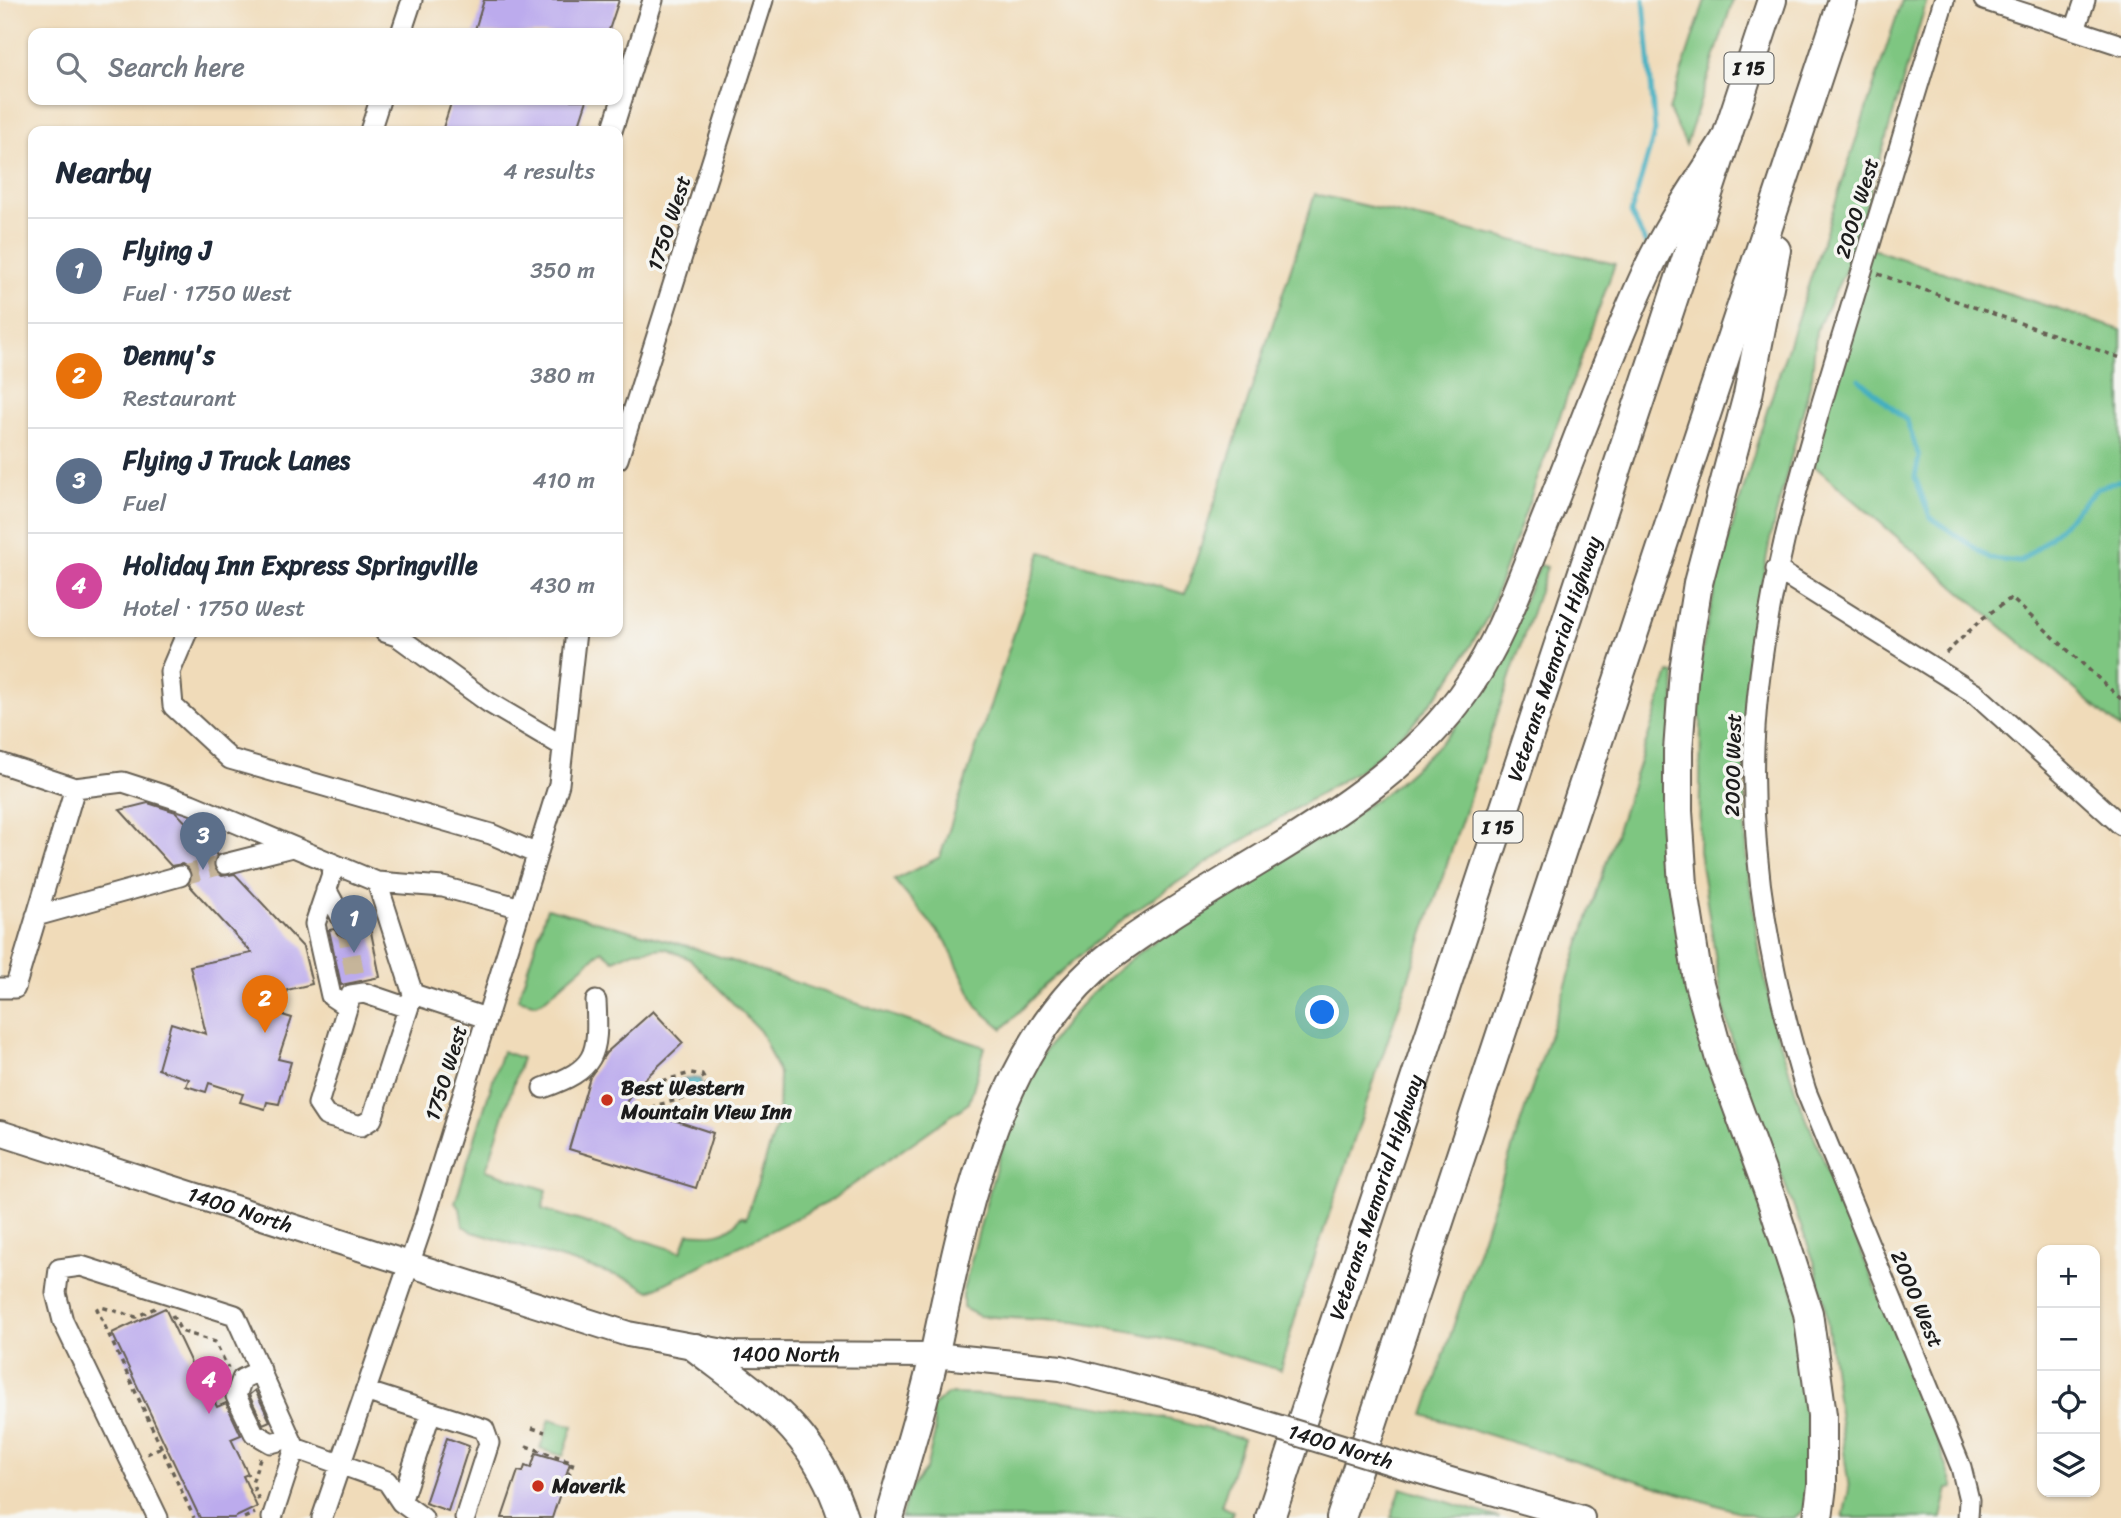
<!DOCTYPE html>
<meta charset="utf-8">
<style>
body{margin:0;font-family:Sriracha,sans-serif;background:#f6f6f7;color:#1f2937}
.controls{position:absolute;right:21px;bottom:21px;display:grid;overflow:hidden;border-radius:14px;box-shadow:0 2px 5px #0004}
.controls button{width:63px;height:63px;display:grid;place-items:center;padding:0;border:0;border-bottom:2px solid #e0e1e3;background:#fff;color:#1f2937;font:35px sans-serif}
.you{position:absolute;left:1323px;top:1013px;width:24px;height:24px;margin:-18px;border:5px solid #fff;border-radius:50%;background:#1a73e8;box-shadow:0 0 0 10px #1a73e833}
.badge{display:grid;place-items:center;width:46px;height:46px;border-radius:50%;background:#ea580c;color:#fff;font-size:23px;font-weight:700}
.pin{position:absolute;translate:-50% -58px;filter:drop-shadow(0 2px 4px #0008)}
.pin::after{content:'';position:absolute;top:37px;width:24px;height:21px;background:inherit;clip-path:polygon(0 0,100% 0,50% 100%)}
.list{margin:0;padding:0;list-style:none}
h2{display:flex;justify-content:space-between;align-items:center;height:91px;margin:0;padding:0 28px;font-size:30px}
h2 small{font-size:23px;font-weight:400;color:#747a83}
.list li{display:grid;grid-template-columns:46px 1fr auto;gap:21px;align-items:center;box-sizing:border-box;height:105px;padding:0 28px;border-top:2px solid #e0e1e3}
.list b{display:block;font-size:26px;white-space:nowrap}
.list p{margin:0;font-size:23px;white-space:nowrap;color:#747a83}
.list em{font-size:23px;font-style:normal;color:#747a83}
.icon{flex:none;width:38px;height:38px;fill:none;stroke:currentColor;stroke-width:2;stroke-linecap:round;stroke-linejoin:round}
.map{position:relative;flex:none;width:2121px;height:1518px;overflow:hidden}
.search{position:absolute;background:#fff;box-shadow:0 2px 5px #0004;left:28px;top:28px;width:595px;height:77px;display:flex;align-items:center;gap:18px;box-sizing:border-box;padding:0 24px;border-radius:14px;color:#747a83;font-size:26px}
.panel{position:absolute;background:#fff;box-shadow:0 2px 5px #0004;left:28px;top:126px;width:595px;height:511px;border-radius:14px}
.map>svg:first-child{display:block}
</style>
<div class="map">
<svg width="2121" height="1518" viewBox="0 0 2121 1518">
<rect width="100%" height="100%" fill="#f6f6f2"/>
<filter id="ink" filterUnits="userSpaceOnUse"><feTurbulence type="fractalNoise" baseFrequency=".0143" numOctaves="2"/><feDisplacementMap in="SourceGraphic" scale="14" xChannelSelector="R" yChannelSelector="G"/><feConvolveMatrix kernelMatrix="1 2 1 2 8 2 1 2 1" color-interpolation-filters="sRGB"/></filter>
<filter id="wash" filterUnits="userSpaceOnUse"><feTurbulence type="fractalNoise" baseFrequency=".00686" numOctaves="4" result="noise"/><feDisplacementMap in="SourceGraphic" scale="28" xChannelSelector="R" yChannelSelector="G"/><feGaussianBlur stdDeviation="1.57" result="paint"/><feColorMatrix in="noise" values="0 0 0 0 0 0 0 0 0 0 0 0 0 0 0 0 0 1.4 0 .05"/><feComposite in="paint" operator="in"/></filter>
<g filter="url(#wash)">
<rect width="100%" height="100%" fill="#f0dbb9"/>
<path fill="#7ec681" stroke="#4d714e" stroke-width="2" d="M1705,0H1733L1686,145L1669,110Z
M1902,0H1927L1849,263L1816,331L1812,377L1771,534L1755,620L1745,701L1744,778L1747,862L1760,955L1776,1029L1798,1098L1935,1431L1954,1488L1948,1489L1941,1518H1843L1849,1489L1825,1306L1814,1261L1737,1058L1723,1006L1699,851L1701,722L1697,698L1703,644L1718,575L1763,423Z
M1315,194L1615,264L1487,618L1452,677L1412,725L1369,764L1232,847L1129,914L1044,986L1003,1029L977,1007L946,941L894,880L940,857L1041,552L1185,594Z
M1869,248L2121,330V729L1805,458Z
M1540,565L1547,567L1302,1295L1280,1370L1191,1344L1130,1331L1075,1322L979,1316L963,1308V1290C986,1211 1001,1120 1046,1050C1094,975 1169,930 1242,884C1290,854 1338,824 1386,793C1412,770 1441,746 1462,718C1496,672 1516,616 1540,565Z
M1669,673L1675,674L1668,876L1792,1279L1810,1394L1805,1509L1794,1518H1759L1424,1415Z
M547,908L691,947L985,1047L969,1103L830,1201L650,1291L631,1280L473,1232L463,1226L460,1208L455,1203L502,1051L522,1058L486,1170L547,1190L542,1209L681,1252L688,1233C708,1235 729,1237 741,1216L746,1218L778,1122L779,1074L761,1032L690,959L665,948L634,951L614,960L602,950L543,1001L536,1004L518,999Z
M947,1394C1052,1395 1143,1409 1243,1439L1221,1506L1233,1511L1231,1518H901L908,1492L926,1469L935,1432L931,1407Z
M550,1419L573,1426L563,1456L540,1449Z
M1401,1488L1414,1492L1500,1518H1391Z"/>
<path fill="#43afc0" stroke="#30666e" stroke-width="2" d="M686,1078L701,1079V1091L678,1098L671,1091L672,1085Z"/>
<g fill="none" stroke-linecap="round" stroke-linejoin="round">
<path stroke="#43afc0" stroke-width="5" d="M1644,0L1655,131L1631,213L1648,248
M1859,379L1907,421L1919,457L1915,477L1930,517L1991,559L2020,562L2048,539L2098,488L2121,480"/>
</g>
<g id="blocks">
<path fill="#bcabed" d="M484,0H619L608,33H474Z
M452,100H587L577,131H442Z
M148,803L176,812L217,855L213,861L216,872L222,876L235,874L303,947L312,984L287,990L279,1014L292,1018L278,1059L291,1062L279,1104L267,1102L265,1109L240,1102L243,1094L209,1083L206,1092L186,1086L189,1079L158,1069L171,1023L206,1034L190,966L252,953L189,885L192,878L189,868L182,864L171,866L120,810Z
M369,922L380,977L341,985L329,930L334,929L339,936L346,938L356,933L358,924Z
M653,1011L683,1043L638,1085L625,1104L713,1133L696,1188L569,1149L590,1077L606,1053Z
M165,1308L198,1378L202,1376L217,1407L226,1403L241,1435L231,1439L248,1474L243,1476L257,1507L234,1518H200L112,1333Z
M255,1390L270,1421L263,1424L249,1395Z
M447,1438L469,1446L448,1511L425,1503Z
M536,1453L570,1463L552,1518H502L518,1471L523,1472L525,1466L531,1468Z"/>
</g>
</g>
<g filter="url(#ink)">
<use href="#blocks" fill-opacity="0" stroke="#665f53" stroke-width="2"/>
<g fill="none" stroke-linecap="round" stroke-linejoin="round">
<path stroke="#c6b59a" stroke-width="19" stroke-dasharray="19 10" stroke-linecap="butt" d="M180,876L225,864
M346,926L356,982"/>
<g stroke="#665f53" stroke-width="23">
<path id="minor" d="M1944,0C1911,110 1878,220 1844,330C1802,467 1760,602 1754,747C1750,866 1772,979 1806,1091L1961,1467L1969,1500L1968,1518
M1984,0L2121,45
M2075,30L2085,0
M401,33L412,0
M370,131L380,100
M612,131L653,0
M618,459L763,0
M1776,569L1977,695L2121,825
M187,632L170,672L173,706L230,759L491,834L537,854
M385,632L397,636L488,702L561,745
M0,763L75,788L123,782L191,804L377,882L413,994L486,1018
M225,864L292,847
M335,865L315,924L331,996L346,1006
M377,882L443,887L521,908
M326,889L346,926
M36,916L180,876
M0,988H15L75,788
M408,1008L364,993L351,995L318,1104L326,1116L361,1126L372,1119L413,994
M543,1088C596,1069 599,1056 596,1001
M261,1370L242,1379L236,1396L254,1433L271,1443L290,1438
M365,1391L484,1429L489,1443L465,1518
M295,1448L387,1481L401,1502L423,1518
M401,1502L431,1412
M158,1518L63,1321L56,1293L59,1269L81,1266L235,1315L295,1448L272,1518
M322,1518L424,1221L559,784L576,632"/>
</g>
<g stroke="#665f53" stroke-width="28">
<g id="major">
<path id="s1" d="M0,1133L628,1334L735,1354L934,1355L1061,1368L1202,1404"/>
<path d="M1433,1475L1582,1518"/>
</g>
</g>
<g stroke="#665f53" stroke-width="32">
<g id="highway">
<path d="M1776,250L1748,395L1698,583L1684,670L1678,751V811L1683,885L1698,980L1720,1059L1771,1198L1808,1313L1822,1415V1486L1818,1518"/>
<path d="M696,1348C765,1401 815,1430 843,1518"/>
<path d="M889,1518C904,1464 922,1410 934,1356C963,1222 994,1045 1110,956C1225,869 1389,807 1470,684C1500,640 1518,588 1538,539C1575,449 1608,355 1649,267C1670,222 1701,179 1727,137"/>
<path id="s2" d="M1270,1518L1772,0"/>
<path d="M1341,1518L1843,0"/>
</g>
</g>
<path stroke="#665f53" stroke-width="3.5" stroke-dasharray="5 5" stroke-linecap="butt" d="M1878,274L2121,358
M1946,653L1983,618L2011,598L2121,699
M643,1086L691,1073L702,1075L707,1084L700,1094L654,1106
M155,1308L136,1317L101,1307L97,1309L194,1518
M172,1315L181,1331L215,1342L228,1368
M532,1428L545,1432
M526,1446L573,1462L567,1481
M147,1454L161,1447
M259,1500L252,1483L260,1458
M244,1518L255,1513"/>
<use href="#minor" stroke="#fff" stroke-width="19"/>
<use href="#major" stroke="#fff" stroke-width="24"/>
<use href="#highway" stroke="#fff" stroke-width="28"/>
<g stroke="#665f53" stroke-width="28" stroke-linecap="butt">
<g id="major-bridge">
<path id="s3" d="M1202,1404L1433,1475"/>
</g>
</g>
<use href="#major-bridge" stroke="#fff" stroke-width="24"/>
</g>
</g>
<g fill="#c8321e" stroke="#f6f6f2" stroke-width="2.5">
<circle cx="607" cy="1100" r="7"/>
<circle cx="538" cy="1486" r="7"/>
</g>
<g text-anchor="middle" stroke-width="7" stroke-linejoin="round" paint-order="stroke">
<g fill="#f6f6f2" stroke="#5d5d5c" stroke-width="2">
<rect x="1724.5" y="52.5" width="49" height="31" rx="5"/>
<rect x="1473.5" y="811.5" width="49" height="31" rx="5"/>
</g>
<g font-size="19" font-weight="bold" fill="#1c1c1c">
<text x="1749" y="75">I 15</text>
<text x="1498" y="834">I 15</text>
</g>
<g font-size="21" fill="#1c1c1c" stroke="#f6f6f2">
<text transform="translate(1857 208) rotate(-73)" y="7">2000 West</text>
<text transform="translate(669 223) rotate(-72)" y="7">1750 West</text>
<text dy="7" stroke="none"><textPath href="#s2" startOffset="905">Veterans Memorial Highway</textPath></text>
<text transform="translate(1733 765) rotate(-89)" y="7">2000 West</text>
<text transform="translate(446 1073) rotate(-73)" y="7">1750 West</text>
<text dy="7" stroke="none"><textPath href="#s2" startOffset="338">Veterans Memorial Highway</textPath></text>
<text dy="7" stroke="none"><textPath href="#s1" startOffset="252">1400 North</textPath></text>
<text transform="translate(1917 1299) rotate(67)" y="7">2000 West</text>
<text dy="7" stroke="none"><textPath href="#s1" startOffset="819">1400 North</textPath></text>
<text dy="7" stroke="none"><textPath href="#s3" startOffset="145">1400 North</textPath></text>
</g>
<g font-size="21" font-weight="bold" fill="#1c1c1c" stroke="#f6f6f2" text-anchor="start">
<text x="621" y="1095">Best Western<tspan x="621" dy="24">Mountain View Inn</tspan></text>
<text x="552" y="1493">Maverik</text>
</g>
</g>
</svg>
<div class="controls">
<button>+</button>
<button>−</button>
<button><svg class="icon" aria-label="locate" viewBox="0 0 24 24"><circle cx="12" cy="12" r="6"/><path d="M12 2v4M12 18v4M2 12h4M18 12h4"/></svg></button>
<button><svg class="icon" aria-label="layers" viewBox="0 0 24 24"><path d="M12 4l9 5-9 5-9-5zM3 14l9 5 9-5"/></svg></button>
</div>
<div class="you"></div>
<div class="pin badge" style="left:354px;top:953px;background:#5c6f8a">1</div>
<div class="pin badge" style="left:265px;top:1033px;background:#e8710a">2</div>
<div class="pin badge" style="left:203px;top:870px;background:#5c6f8a">3</div>
<div class="pin badge" style="left:209px;top:1414px;background:#d1479c">4</div>
<div class="search"><svg class="icon" aria-label="search" viewBox="0 0 24 24"><circle cx="10" cy="10" r="6"/><path d="M15 15l6 6"/></svg>Search here</div>
<section class="panel">
<h2>Nearby<small>4 results</small></h2>
<ul class="list">
<li><span class="badge" style="background:#5c6f8a">1</span><div><b>Flying J</b><p>Fuel · 1750 West</p></div><em>350 m</em></li>
<li><span class="badge" style="background:#e8710a">2</span><div><b>Denny's</b><p>Restaurant</p></div><em>380 m</em></li>
<li><span class="badge" style="background:#5c6f8a">3</span><div><b>Flying J Truck Lanes</b><p>Fuel</p></div><em>410 m</em></li>
<li><span class="badge" style="background:#d1479c">4</span><div><b>Holiday Inn Express Springville</b><p>Hotel · 1750 West</p></div><em>430 m</em></li>
</ul>
</section>
</div>
